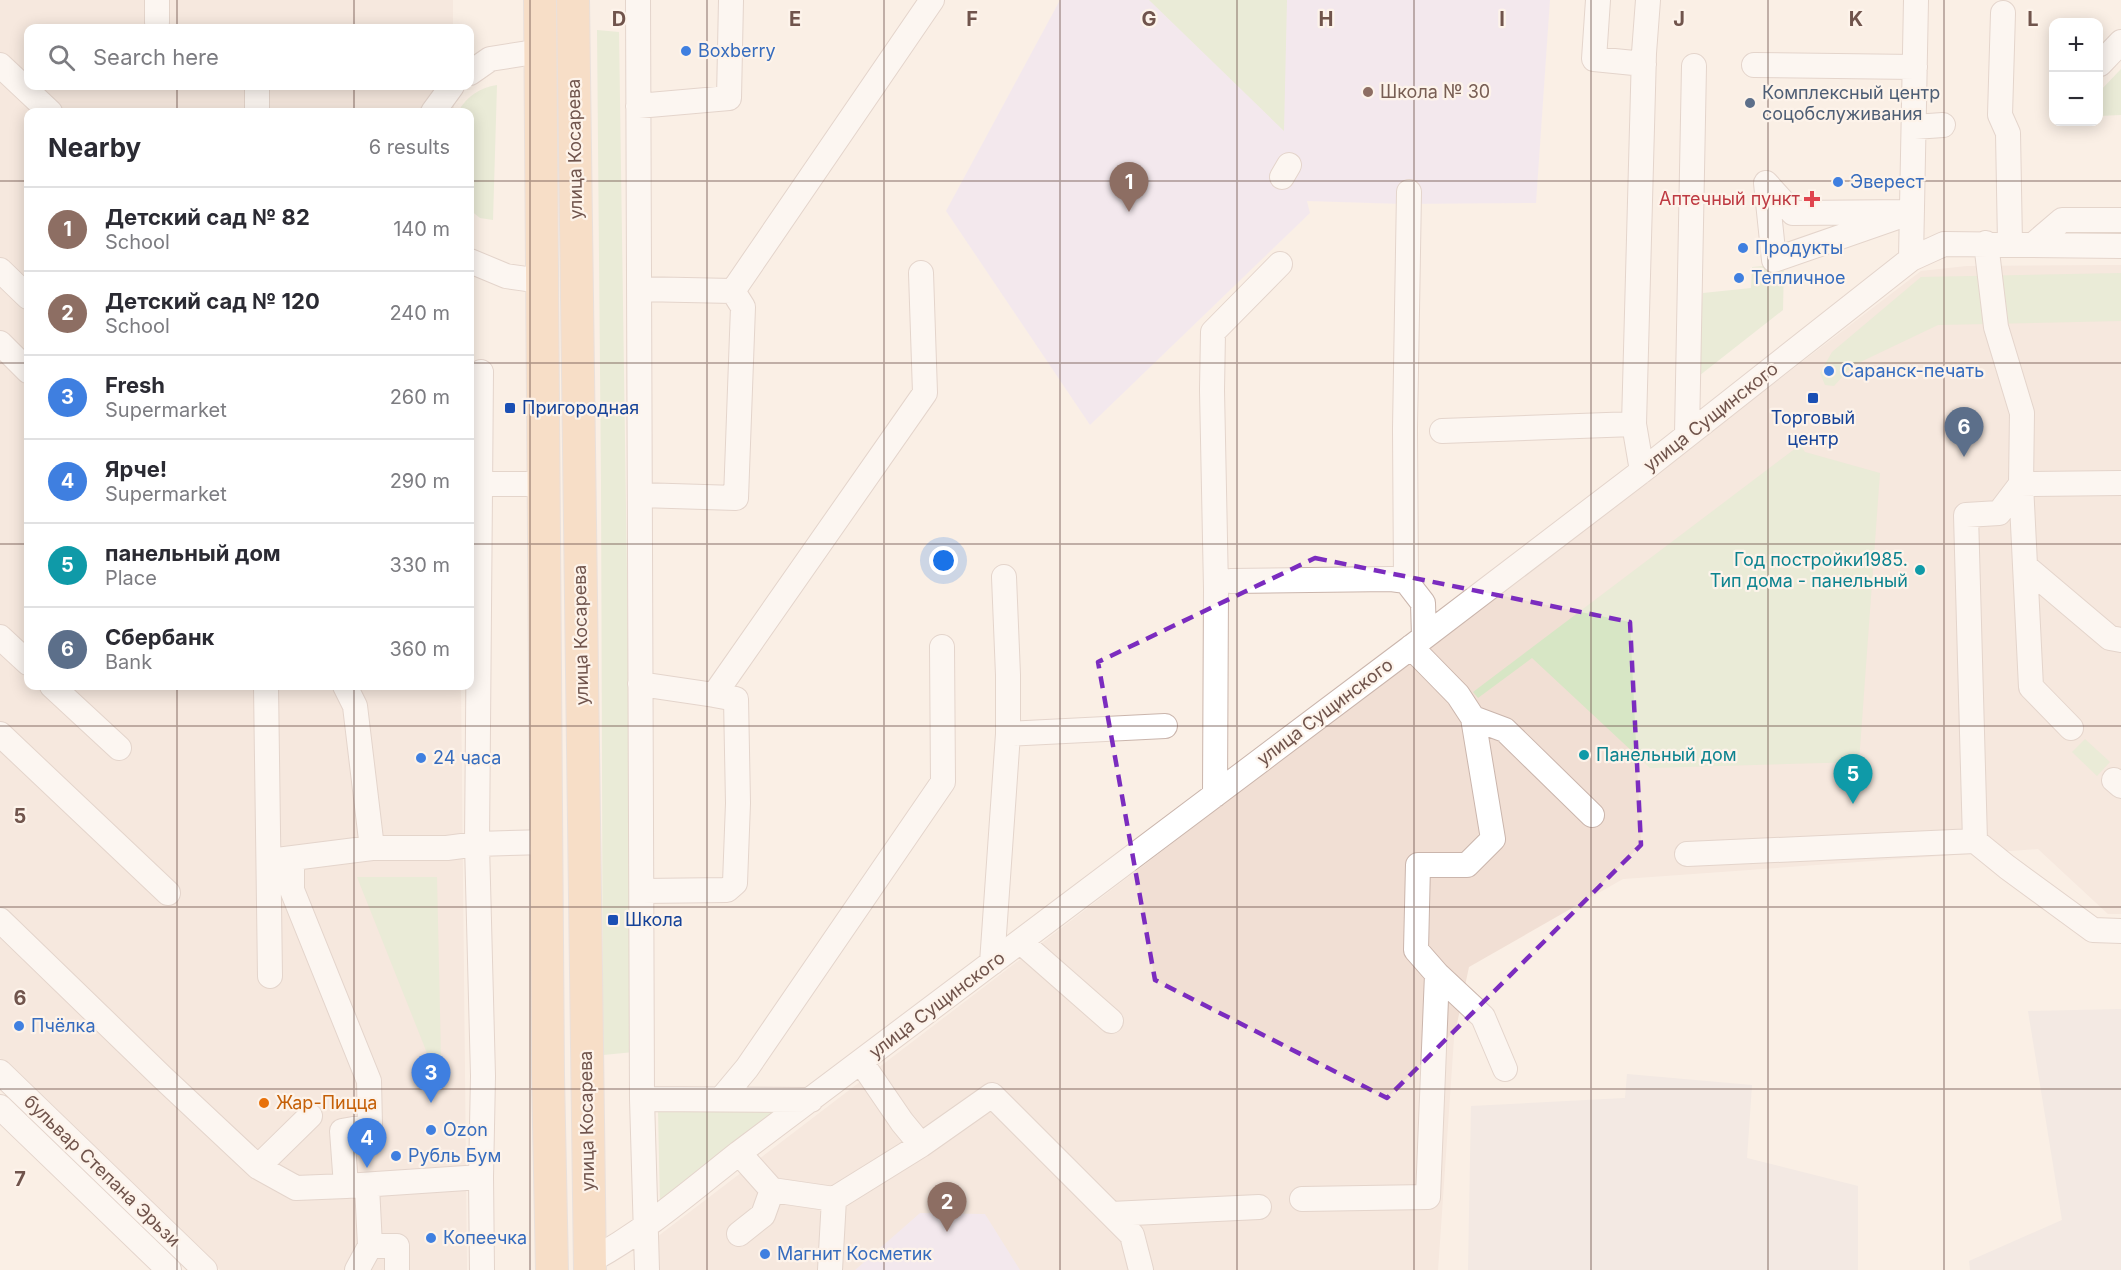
<!DOCTYPE html>
<meta charset="utf-8">
<style>
body{margin:0;font-family:Inter,sans-serif;background:#f2f2f3;color:#2b2b33}
.controls{position:absolute;right:18px;top:18px;display:grid;overflow:hidden;border-radius:12px;box-shadow:0 3px 15px #0003}
.controls button{width:54px;height:54px;display:grid;place-items:center;padding:0;border:0;border-bottom:2px solid #e1e1e2;background:#fff;color:#2b2b33;font:30px sans-serif}
.you{position:absolute;left:944px;top:561px;width:21px;height:21px;margin:-15px;border:4px solid #fff;border-radius:50%;background:#1a73e8;box-shadow:0 0 0 9px #1a73e833}
.badge{display:grid;place-items:center;width:39px;height:39px;border-radius:50%;background:#111827;color:#fff;font-size:20px;font-weight:700}
.pin{position:absolute;translate:-50% -50px;filter:drop-shadow(0 2px 3px #0008)}
.pin::after{content:'';position:absolute;top:32px;width:21px;height:18px;background:inherit;clip-path:polygon(0 0,100% 0,50% 100%)}
.list{margin:0;padding:0;list-style:none}
h2{display:flex;justify-content:space-between;align-items:center;height:78px;margin:0;padding:0 24px;font-size:26px}
h2 small{font-size:20px;font-weight:400;color:#7c7c81}
.list li{display:grid;grid-template-columns:39px 1fr auto;gap:18px;align-items:center;box-sizing:border-box;height:84px;padding:0 24px;border-top:2px solid #e1e1e2}
.list b{display:block;font-size:22px;white-space:nowrap}
.list p{margin:0;font-size:20px;white-space:nowrap;color:#7c7c81}
.list em{font-size:20px;font-style:normal;color:#7c7c81}
.icon{flex:none;width:33px;height:33px;fill:none;stroke:currentColor;stroke-width:2;stroke-linecap:round;stroke-linejoin:round}
.map{position:relative;flex:none;width:2121px;height:1270px;overflow:hidden}
.search{position:absolute;background:#fff;box-shadow:0 3px 15px #0003;left:24px;top:24px;width:450px;height:66px;display:flex;align-items:center;gap:15px;box-sizing:border-box;padding:0 21px;border-radius:12px;color:#7c7c81;font-size:22px}
.panel{position:absolute;background:#fff;box-shadow:0 3px 15px #0003;left:24px;top:108px;width:450px;height:582px;border-radius:12px}
.map>svg:first-child{display:block}
</style>
<div class="map">
<svg width="2121" height="1270" viewBox="0 0 2121 1270">
<rect width="100%" height="100%" fill="#faefe5"/>
<path fill="#f1dfd4" d="M0,0H453V28H28V86H454V112H28V686H461L467,1270H220L0,1058Z
M2121,265V914H2108L2038,849L1623,879L1469,967L1454,1038L1438,1270H658L657,1237L1921,271L1967,266Z"/>
<path fill="#eae2df" d="M2121,1009V1270H1970L1969,1261L2062,1220L2028,1011Z
M1627,1074L1752,1085L1747,1158L1858,1186V1270H1468L1471,1106L1625,1098Z"/>
<path fill="#ece1f6" d="M1060,0H1550L1536,203L1402,204L1307,201L1310,213L1090,425L946,211Z
M920,1213L985,1214L1020,1270H855Z"/>
<path fill="#d7e6c5" d="M1149,0H1287L1284,131Z
M597,30L619,32L634,1052L603,1055L601,482Z
M2121,69V115L2099,116V92Z
M497,85L493,220L480,218L470,210V112H458C467,96 479,88 497,85Z
M1784,264L1783,310L1695,379L1703,293L1751,288L1752,267Z
M2121,273V321L1938,325L1852,366L1834,386L1825,385L1820,373L1832,352L1921,277Z
M1800,445L1805,452L1880,473L1859,762L1650,768L1532,658L1478,698L1473,692Z
M2085,739L2110,762L2097,776L2072,752Z
M357,877H437L441,1057L429,1058Z
M790,1108L660,1205L658,1110Z"/>
<g fill="none" stroke-linecap="round" stroke-linejoin="round">
<g stroke="#cab5ac" stroke-width="26">
<path id="minor" d="M157,0V22
M638,0L642,1099L647,1270
M1598,0L1594,59L1644,64
M2003,13L2000,115L2008,133L2010,244
M2100,64L2121,42
M0,65L50,112
M1754,65L1915,67
M470,73L490,59L541,51
M257,86V112
M638,106L729,98L731,0
M433,112L452,86
M1914,127L1943,125
M1282,177L1289,165
M1766,183L1793,213L1912,212L1774,260Z
M1409,192L1405,429L1406,581L1423,603L1424,637
M1986,243L1996,327L2022,413L2021,484L2031,687L2071,728
M2034,244L2062,220H2121
M1911,259L1916,0
M470,261L506,276L541,281
M0,270L28,297
M639,289L733,291
M733,291L932,0
M0,343L28,371
M481,372L477,844L483,1076L481,1177L482,1270
M1442,431L1634,424
M1687,434L1694,66
M1642,471L1634,424L1644,53L1648,0
M2121,483L2021,484L1999,513L1966,515L1975,841L2007,867L2093,930L2121,931
M470,486L478,484H543
M640,495L736,498L743,307L733,291
M2026,567L2110,638L2121,640
M1231,581L1391,579L1406,581
M0,637L28,663
M1411,647L1458,695L1473,718L1493,839L1467,865H1418L1416,950L1437,974L1483,1017L1505,1069
M640,684L728,697
M52,686L119,748
M266,686L270,976
M345,686L355,706L372,848
M1473,718L1505,730L1592,815
M0,734L168,893
M1008,734L1165,726
M2114,780L2121,786
M1215,795L1216,589L1212,390L1213,332L1280,264
M1687,854L1975,841
M292,859V890L369,1081L370,1126L342,1131L346,1186L481,1177
M277,860L372,848H447L477,844L547,842
M642,891L727,890L735,883L738,803L736,699L714,695L925,393L921,273
M0,920L162,1077L258,1167L296,1188L346,1186
M1021,942L1111,1021
M992,963L1008,734V675L1004,577
M861,1062L902,1122L921,1145
M0,1072L205,1270
M722,1098L747,1068L943,782L942,647
M642,1099L811,1100
M0,1107L169,1270
M739,1153L772,1190L834,1199
M258,1167L310,1116
M1302,1199L1428,1197L1437,974
M1111,1214L1259,1207
M739,1234L763,1215L772,1190
M370,1246H397V1270
M590,1261C644,1232 691,1191 739,1153L1410,648L1642,471L1911,259L1944,244L2121,246
M357,1270L370,1246L367,1186
M830,1270L834,1199L921,1145L992,1095L1132,1235L1141,1270"/>
</g>
<g stroke="#d7cfcd" stroke-width="34">
<path id="major" d="M540,0L548,1075L552,1270
M573,0L590,1270"/>
</g>
<use href="#minor" stroke="#fff" stroke-width="24"/>
<use href="#major" stroke="#f3c9a3" stroke-width="32"/>
</g>
<path d="M0 0H2121V1270H0ZM1315,558L1630,622L1641,845L1387,1098L1155,980L1098,662Z" fill="#faefe5" fill-opacity=".55" fill-rule="evenodd"/>
<path fill="none" stroke="#7b2cbf" stroke-width="4.5" stroke-dasharray="12 8" stroke-linejoin="round" d="M1315,558L1630,622L1641,845L1387,1098L1155,980L1098,662Z"/>
<path fill="none" stroke="#70544c" stroke-width="1.5" stroke-opacity="0.55" d="M177,0V28M354,0V28M530,0V1270M707,0V1270M884,0V1270M1060,0V1270M1237,0V1270M1414,0V1270M1591,0V1270M1768,0V1270M1944,0V1270M177,86V112M354,86V112M0,181H28M470,181H2121M0,363H28M470,363H2121M0,544H28M470,544H2121M177,686V1270M354,686V1270M0,726H2121M0,907H2121M0,1089H2121"/>
<g fill="#3f7fe0" stroke="#fdf3ea" stroke-width="2">
<circle cx="686" cy="51" r="6"/>
<circle cx="1838" cy="182" r="6"/>
<circle cx="1743" cy="248" r="6"/>
<circle cx="1739" cy="278" r="6"/>
<circle cx="1829" cy="371" r="6"/>
<circle cx="421" cy="758" r="6"/>
<circle cx="19" cy="1026" r="6"/>
<circle cx="431" cy="1130" r="6"/>
<circle cx="396" cy="1156" r="6"/>
<circle cx="431" cy="1238" r="6"/>
<circle cx="765" cy="1254" r="6"/>
</g>
<circle fill="#8d6e63" stroke="#fdf3ea" stroke-width="2" cx="1368" cy="92" r="6"/>
<circle fill="#5c6f8a" stroke="#fdf3ea" stroke-width="2" cx="1750" cy="103" r="6"/>
<path fill="#e0444e" stroke="#fdf3ea" stroke-width="2" d="M1809 190h6v6h6v6h-6v6h-6v-6h-6v-6h6z"/>
<g fill="#1a4fb4" stroke="#fdf3ea" stroke-width="2">
<rect x="1807" y="392" width="12" height="12" rx="3"/>
<rect x="504" y="402" width="12" height="12" rx="3"/>
<rect x="607" y="914" width="12" height="12" rx="3"/>
</g>
<g fill="#0f9aa8" stroke="#fdf3ea" stroke-width="2">
<circle cx="1920" cy="570" r="6"/>
<circle cx="1584" cy="755" r="6"/>
</g>
<circle fill="#e8710a" stroke="#fdf3ea" stroke-width="2" cx="264" cy="1103" r="6"/>
<g text-anchor="middle" stroke-width="4.5" stroke-linejoin="round" paint-order="stroke">
<g font-size="18" fill="#366cbe" stroke="#fdf3ea" text-anchor="start">
<text x="698" y="57">Boxberry</text>
<text x="1850" y="188">Эверест</text>
<text x="1755" y="254">Продукты</text>
<text x="1751" y="284">Тепличное</text>
<text x="1841" y="377">Саранск-печать</text>
<text x="433" y="764">24 часа</text>
<text x="31" y="1032">Пчёлка</text>
<text x="443" y="1136">Ozon</text>
<text x="408" y="1162">Рубль Бум</text>
<text x="443" y="1244">Копеечка</text>
<text x="777" y="1260">Магнит Косметик</text>
</g>
<g font-size="18" fill="#785e54" stroke="#fdf3ea" text-anchor="start">
<text x="1380" y="98">Школа № 30</text>
</g>
<g font-size="18" fill="#4e5e75" stroke="#fdf3ea" text-anchor="start">
<text x="1762" y="99">Комплексный центр<tspan x="1762" dy="21">соцобслуживания</tspan></text>
</g>
<g font-size="18" fill="#70544c" stroke="#fdf3ea">
<text transform="translate(575 149) rotate(-91)" y="6">улица Косарева</text>
<text transform="translate(1711 417) rotate(-38)" y="6">улица Сущинского</text>
<text transform="translate(581 635) rotate(-91)" y="6">улица Косарева</text>
<text transform="translate(1325 712) rotate(-37)" y="6">улица Сущинского</text>
<text transform="translate(937 1005) rotate(-37)" y="6">улица Сущинского</text>
<text transform="translate(587 1121) rotate(-91)" y="6">улица Косарева</text>
<text transform="translate(102 1171) rotate(44)" y="6">бульвар Степана Эрьзи</text>
</g>
<g font-size="18" fill="#be3a42" stroke="#fdf3ea" text-anchor="end">
<text x="1800" y="205">Аптечный пункт</text>
</g>
<g font-size="18" fill="#164399" stroke="#fdf3ea" text-anchor="start">
<text x="522" y="414">Пригородная</text>
<text x="1813" y="424" text-anchor="middle">Торговый<tspan x="1813" dy="21">центр</tspan></text>
<text x="625" y="926">Школа</text>
</g>
<g font-size="18" fill="#0d838f" stroke="#fdf3ea" text-anchor="end">
<text x="1908" y="566">Год постройки1985.<tspan x="1908" dy="21">Тип дома - панельный</tspan></text>
<text x="1596" y="761" text-anchor="start">Панельный дом</text>
</g>
<g font-size="18" fill="#c56008" stroke="#fdf3ea" text-anchor="start">
<text x="276" y="1109">Жар-Пицца</text>
</g>
</g>
<g font-size="20" text-anchor="middle" font-weight="bold" fill="#70544c" stroke="#fdf3ea" stroke-width="4.5" stroke-linejoin="round" paint-order="stroke">
<text x="619" y="26">D</text>
<text x="795" y="26">E</text>
<text x="972" y="26">F</text>
<text x="1149" y="26">G</text>
<text x="1326" y="26">H</text>
<text x="1502" y="26">I</text>
<text x="1679" y="26">J</text>
<text x="1856" y="26">K</text>
<text x="2033" y="26">L</text>
<text x="20" y="823">5</text>
<text x="20" y="1005">6</text>
<text x="20" y="1186">7</text>
</g>
</svg>
<div class="controls">
<button>+</button>
<button>−</button>
</div>
<div class="you"></div>
<div class="pin badge" style="left:1129px;top:212px;background:#8d6e63">1</div>
<div class="pin badge" style="left:947px;top:1232px;background:#8d6e63">2</div>
<div class="pin badge" style="left:431px;top:1103px;background:#3f7fe0">3</div>
<div class="pin badge" style="left:367px;top:1168px;background:#3f7fe0">4</div>
<div class="pin badge" style="left:1853px;top:804px;background:#0f9aa8">5</div>
<div class="pin badge" style="left:1964px;top:457px;background:#5c6f8a">6</div>
<div class="search"><svg class="icon" aria-label="search" viewBox="0 0 24 24"><circle cx="10" cy="10" r="6"/><path d="M15 15l6 6"/></svg>Search here</div>
<section class="panel">
<h2>Nearby<small>6 results</small></h2>
<ul class="list">
<li><span class="badge" style="background:#8d6e63">1</span><div><b>Детский сад № 82</b><p>School</p></div><em>140 m</em></li>
<li><span class="badge" style="background:#8d6e63">2</span><div><b>Детский сад № 120</b><p>School</p></div><em>240 m</em></li>
<li><span class="badge" style="background:#3f7fe0">3</span><div><b>Fresh</b><p>Supermarket</p></div><em>260 m</em></li>
<li><span class="badge" style="background:#3f7fe0">4</span><div><b>Ярче!</b><p>Supermarket</p></div><em>290 m</em></li>
<li><span class="badge" style="background:#0f9aa8">5</span><div><b>панельный дом</b><p>Place</p></div><em>330 m</em></li>
<li><span class="badge" style="background:#5c6f8a">6</span><div><b>Сбербанк</b><p>Bank</p></div><em>360 m</em></li>
</ul>
</section>
</div>
